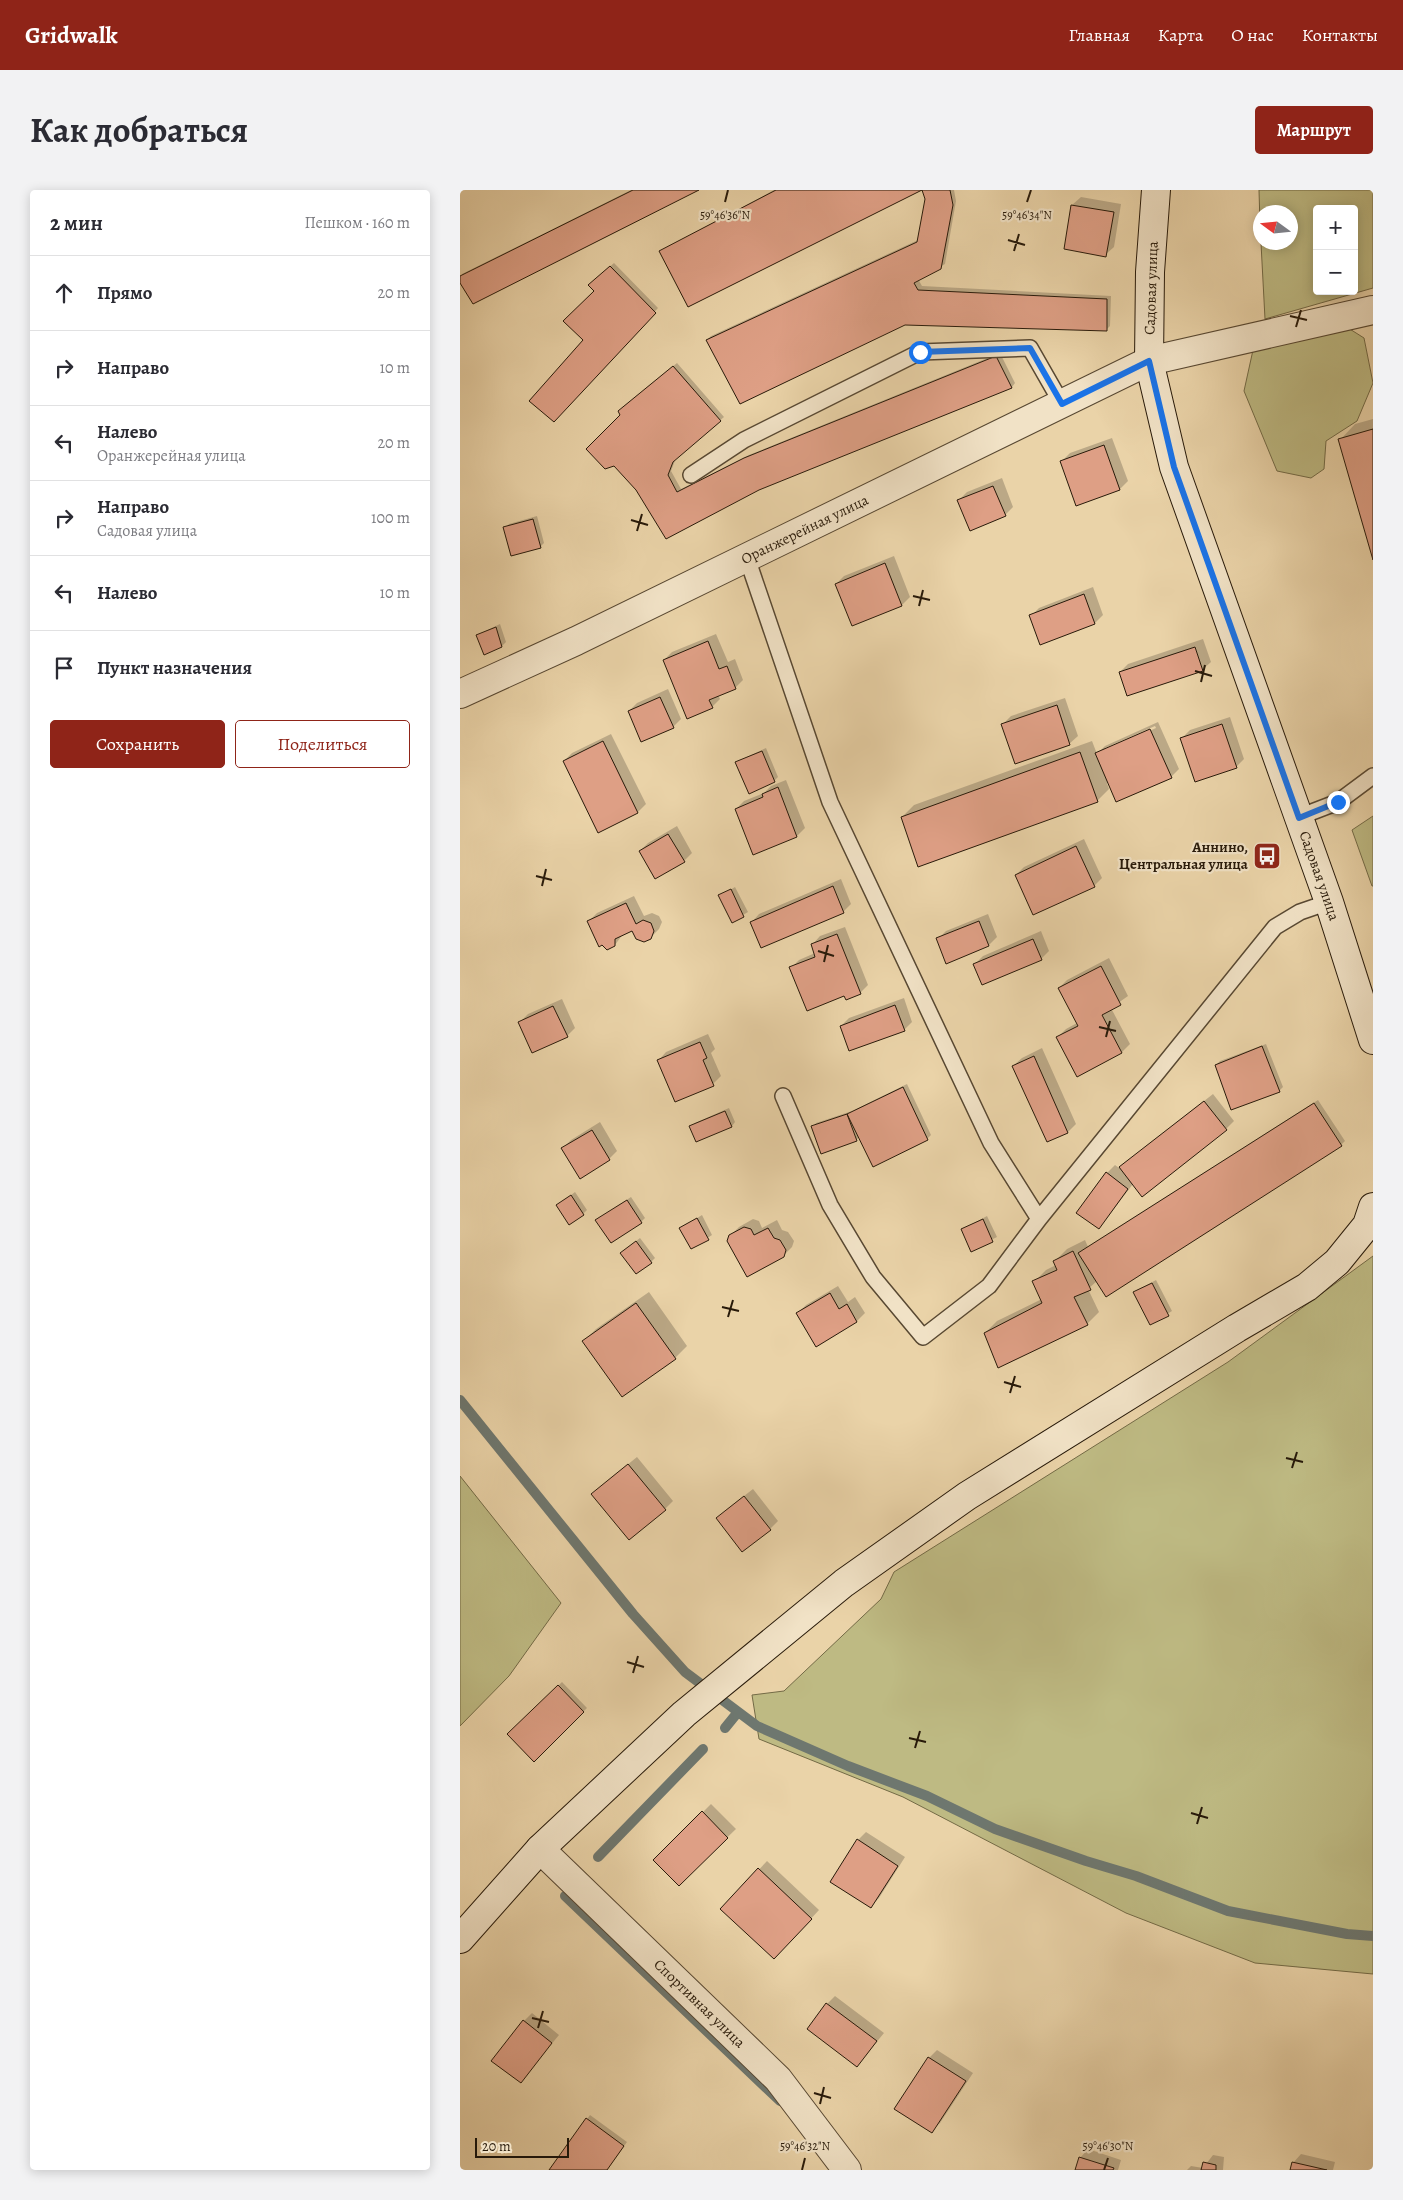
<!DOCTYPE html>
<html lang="ru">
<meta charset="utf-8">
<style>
body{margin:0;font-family:Alegreya,serif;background:#f2f2f3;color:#2b2b33}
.controls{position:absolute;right:15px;top:15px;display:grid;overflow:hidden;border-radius:5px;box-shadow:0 2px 12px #0003}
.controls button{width:45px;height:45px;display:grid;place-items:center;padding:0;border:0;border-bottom:1px solid #e1e1e2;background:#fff;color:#2b2b33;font:25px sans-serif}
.compass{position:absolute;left:793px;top:15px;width:45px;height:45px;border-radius:50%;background:#fff;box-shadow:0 2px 12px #0003;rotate:285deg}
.scale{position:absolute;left:15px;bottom:12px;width:94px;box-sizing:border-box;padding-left:5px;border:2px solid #281a0a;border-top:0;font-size:14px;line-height:18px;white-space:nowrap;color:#281a0a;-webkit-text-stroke:4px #f1e2c6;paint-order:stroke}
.stop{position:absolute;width:15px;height:15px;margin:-11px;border:4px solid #1a73e8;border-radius:50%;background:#fff}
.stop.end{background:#1a73e8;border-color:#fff;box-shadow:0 1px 5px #0008}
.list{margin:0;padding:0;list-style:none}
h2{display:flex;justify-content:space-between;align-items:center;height:65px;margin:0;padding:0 20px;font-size:21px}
h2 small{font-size:16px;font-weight:400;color:#7c7c81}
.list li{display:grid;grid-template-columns:32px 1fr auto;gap:15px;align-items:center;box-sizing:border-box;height:75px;padding:0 20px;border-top:1px solid #e1e1e2}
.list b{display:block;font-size:19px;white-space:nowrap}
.list p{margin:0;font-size:16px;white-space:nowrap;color:#7c7c81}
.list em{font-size:16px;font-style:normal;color:#7c7c81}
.actions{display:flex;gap:10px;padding:15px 20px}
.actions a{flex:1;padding:11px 0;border:1px solid #8f2418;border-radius:5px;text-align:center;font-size:18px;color:#8f2418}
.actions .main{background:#8f2418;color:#fff}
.icon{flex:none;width:28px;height:28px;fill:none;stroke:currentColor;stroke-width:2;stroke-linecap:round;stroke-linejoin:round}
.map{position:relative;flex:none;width:913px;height:1980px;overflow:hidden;border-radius:5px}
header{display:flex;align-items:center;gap:30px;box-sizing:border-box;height:70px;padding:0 25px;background:#8f2418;color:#fff}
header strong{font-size:24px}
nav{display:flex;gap:28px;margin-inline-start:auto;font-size:18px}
.intro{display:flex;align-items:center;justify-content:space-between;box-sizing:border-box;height:120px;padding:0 30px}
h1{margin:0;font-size:35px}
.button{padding:12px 22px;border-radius:5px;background:#8f2418;color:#fff;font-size:18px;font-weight:700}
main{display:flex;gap:30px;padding:0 30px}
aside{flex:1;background:#fff;border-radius:5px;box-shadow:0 2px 12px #0003}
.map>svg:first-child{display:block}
</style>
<header>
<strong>Gridwalk</strong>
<nav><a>Главная</a><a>Карта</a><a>О нас</a><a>Контакты</a></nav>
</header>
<div class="intro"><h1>Как добраться</h1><a class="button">Маршрут</a></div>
<main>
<aside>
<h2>2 мин<small>Пешком · 160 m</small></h2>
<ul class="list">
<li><svg class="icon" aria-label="ahead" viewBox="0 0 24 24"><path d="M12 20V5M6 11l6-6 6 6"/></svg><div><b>Прямо</b></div><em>20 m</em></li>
<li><svg class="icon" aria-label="right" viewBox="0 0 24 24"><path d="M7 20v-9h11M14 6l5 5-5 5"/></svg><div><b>Направо</b></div><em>10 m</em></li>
<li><svg class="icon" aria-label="left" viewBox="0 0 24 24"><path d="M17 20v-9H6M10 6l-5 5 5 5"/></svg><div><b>Налево</b><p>Оранжерейная улица</p></div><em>20 m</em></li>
<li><svg class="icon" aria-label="right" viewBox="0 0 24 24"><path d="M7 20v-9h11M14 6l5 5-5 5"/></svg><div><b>Направо</b><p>Садовая улица</p></div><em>100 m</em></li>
<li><svg class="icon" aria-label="left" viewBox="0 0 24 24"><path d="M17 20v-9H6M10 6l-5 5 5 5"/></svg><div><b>Налево</b></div><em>10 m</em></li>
<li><svg class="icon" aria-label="arrive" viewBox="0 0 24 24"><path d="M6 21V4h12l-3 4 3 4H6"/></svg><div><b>Пункт назначения</b></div></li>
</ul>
<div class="actions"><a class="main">Сохранить</a><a>Поделиться</a></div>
</aside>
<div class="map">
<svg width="913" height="1980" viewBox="0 0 913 1980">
<rect width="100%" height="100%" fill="#ead3a8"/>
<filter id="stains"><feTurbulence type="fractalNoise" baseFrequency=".004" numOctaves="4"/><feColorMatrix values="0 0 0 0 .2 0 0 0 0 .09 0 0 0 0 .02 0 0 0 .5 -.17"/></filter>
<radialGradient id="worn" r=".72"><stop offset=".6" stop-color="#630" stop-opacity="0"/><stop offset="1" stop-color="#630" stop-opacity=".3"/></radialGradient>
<path fill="#beba83" stroke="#736a46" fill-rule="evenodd" d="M799,0H913V98L805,129L801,53L831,52V22H801L800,35ZM857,19H894V101H857Z
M885,136L904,148L913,193L897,231L866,251L864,279L851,288L817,281L784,201L793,160Z
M913,626V696H912L892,640Z
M913,1066V1784L795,1773L666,1723L443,1607L299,1549L292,1505L324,1501L421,1409L434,1382L768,1172Z
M0,1286L101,1413L49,1486L0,1536Z"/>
<path fill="#0003" fill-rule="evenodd" d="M171,0H236L0,91L2,84Z
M314,0H459L201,61Z
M463,0H494L496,11L485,74L458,89L462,96L651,106L650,136L646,140L444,134L247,150L251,146L458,50L466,9Z
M621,7L661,14L654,57L645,65L612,15Z
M154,73L198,118L94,230L124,150L136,101L134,91Z
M540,163L555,193L552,197L299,298L206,347L161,225L163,217L217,173L264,227L216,268L211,281L221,299L289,265Z
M913,229V366L880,250L895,234Z
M652,248L668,291L660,299L602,271L610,263Z
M542,288L553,317L545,325L499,310L507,302Z
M77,326L84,353L80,357L45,338L49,334Z
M434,366L450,407L442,415L376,394L384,386Z
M633,397L643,425L635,433L581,453L571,426L579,418Z
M40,434L46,452L42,456L17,445Z
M256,444L268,472L275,469L283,490L275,498L258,505L260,509L252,517L204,470L212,462Z
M743,449L751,472L742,480L660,482L668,474Z
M208,499L221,529L213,537L169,521L177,513Z
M605,508L618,546L609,554L543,534L551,526Z
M770,527L784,569L776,577L722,548L730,540Z
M698,532L719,579L711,587L649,592L647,593L649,599L637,611L442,627L454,615L632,551L637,564L645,556ZM695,536L696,538L645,561V558Z
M151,544L186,614L178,622L104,571L112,563Z
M306,558L318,587L314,591L276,572Z
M326,590L345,638L337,646L294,663L276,619L284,611L304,603L311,596Z
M217,636L232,663L224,671L180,661L188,653Z
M624,649L642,688L634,696L556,685L564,677Z
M381,689L391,714L383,722L291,733L299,724Z
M275,697L288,722L273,731L260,706Z
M174,706L184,726L192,723L199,726L202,732L199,739L190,748L173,740L163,744L155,755L129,731L137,723Z
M528,724L537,747L529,755L486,772L478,749L486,741Z
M385,737L408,795L400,803L384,804L331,778L339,770L355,763L352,755L360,746Z
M581,741L589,761L581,769L515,774L523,766Z
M649,768L668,806L651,818L670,854L662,862L598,847L606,839L617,833L599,798L607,790Z
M444,808L452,832L444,840L381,836L389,828Z
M102,809L115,838L107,846L60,832L68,824Z
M248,844L255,859L251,863L261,886L253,894L198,871L206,862Z
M806,854L823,897L819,901L756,875L760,871Z
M582,858L616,934L608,942L588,951L553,876L562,868Z
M447,894L471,945L467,949L399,947L396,950L353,937L356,933L392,921Z
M753,904L774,931L766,939L673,994L639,1038L647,983L655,975L659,978Z
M858,910L885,951L881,955L637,1091L628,1099L639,1122L627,1134L525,1143L537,1131L582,1109L574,1092L586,1080L596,1075L595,1071L607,1059L625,1050L628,1057Z
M269,918L275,932L272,936L237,950L231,936L235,933Z
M140,932L157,961L149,969L103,958L111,950Z
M115,1002L127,1020L123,1024L98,1015Z
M171,1007L185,1028L181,1032L141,1027Z
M242,1025L252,1045L232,1058L221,1038Z
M527,1026L537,1047L511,1060L503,1039Z
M293,1029L299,1031L302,1038L317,1030L322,1040L328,1042L334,1051L332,1057L323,1066L271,1045L279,1037Z
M180,1048L195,1068L191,1072L166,1059Z
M696,1090L712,1121L691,1134L674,1102Z
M378,1096L388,1112L395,1107L405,1123L397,1131L356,1155L338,1123L346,1115Z
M189,1102L227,1156L215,1168L124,1151L136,1139Z
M177,1267L213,1311L205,1319L141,1296Z
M293,1299L318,1331L310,1339L266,1320Z
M102,1492L127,1518L74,1570L49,1544Z
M251,1614L276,1639L219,1694L195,1670Z
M406,1642L445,1667L419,1708L411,1716L398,1650Z
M307,1671L359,1720L322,1760L262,1719Z
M375,1806L424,1843L397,1876L367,1814Z
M72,1823L99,1845L60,1892L64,1831Z
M477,1860L513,1883L480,1933L471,1941L436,1918L469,1868Z
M130,1925L167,1952L147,1980H90Z
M628,1959L661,1970L658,1980H616L620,1968Z
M841,1964L875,1972L873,1980H831L833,1973Z
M753,1965L764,1967L763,1980H727L731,1976L743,1978Z"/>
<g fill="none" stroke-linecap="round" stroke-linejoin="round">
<path stroke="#6e776f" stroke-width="10" d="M0,1210L173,1424L225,1482L297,1536L388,1576L467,1606L535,1639L626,1671L676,1686L768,1721L887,1744L913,1746
M265,1538L278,1522
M138,1667L243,1559
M105,1706L320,1911"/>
</g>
<path fill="#de9f85" stroke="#281a0a" d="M173,0H239L13,114L0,93V86Z
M316,0H462L228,117L199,61Z
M462,0H490L493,15L481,79L454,93L458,100L647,109V141L445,135L280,214L246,150L457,52L465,9Z
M611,15L654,22L646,67L604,59Z
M150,76L196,123L94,232L69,211L123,150L103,131L134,101L128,95Z
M536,166L552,198L299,300L206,349L176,300L154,276L145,279L126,259L160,225L158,221L213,176L261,231L213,272L208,285L217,302L284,268Z
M913,239V370L878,249Z
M644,255L660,300L616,316L600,271Z
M533,296L546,326L510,341L497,310Z
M73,329L81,358L51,366L43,337Z
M425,373L442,416L392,436L375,394Z
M624,404L635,434L580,455L569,425Z
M36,437L42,457L24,465L16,445Z
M248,451L259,479L267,476L276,499L249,510L253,518L227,529L203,470Z
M735,457L743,481L667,506L659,482Z
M200,507L214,538L181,552L168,521Z
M597,515L610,555L555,574L541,534Z
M762,534L777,578L735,592L720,548Z
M690,539L712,588L656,612L635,563Z
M143,551L178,623L138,643L103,571Z
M302,561L315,592L289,604L275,572Z
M620,562L638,612L458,677L441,627Z
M318,597L337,647L293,665L275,619L303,607L302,604Z
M208,644L225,672L195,689L179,661Z
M616,656L635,697L573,725L555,685Z
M373,696L384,723L301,758L290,732Z
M271,699L284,727L272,733L258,705Z
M166,713L176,734L183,730L191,733L194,741L191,749L184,752L176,749L172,741L155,749V756L147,760L142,755L139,757L127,731Z
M519,731L529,756L486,774L476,748Z
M377,744L401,804L386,810L384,806L347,821L329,777L355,767L351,754Z
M573,749L582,770L522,795L513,774Z
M641,776L661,815L642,825L662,863L617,887L596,847L618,836L598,798Z
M435,815L445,841L389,861L380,836Z
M93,816L108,847L72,863L58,832Z
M240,852L247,868L243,870L254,896L215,912L197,870Z
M802,856L820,902L771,920L755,875Z
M574,866L608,943L587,952L552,876Z
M443,897L468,950L413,977L387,924Z
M744,911L767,940L682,1007L659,977Z
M854,913L882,956L646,1107L618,1063Z
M265,921L272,937L236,952L229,936Z
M387,924L397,951L361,964L351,936Z
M132,940L150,970L120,989L101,958Z
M646,982L668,999L639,1039L616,1023Z
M111,1005L124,1025L109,1035L96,1015Z
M167,1010L182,1033L151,1053L135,1030Z
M237,1028L249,1050L231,1059L219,1038Z
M523,1029L533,1052L511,1062L501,1039Z
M284,1037L291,1039L294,1045L308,1038L314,1048L320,1050L326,1060L324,1067L287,1087L267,1051L269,1045Z
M176,1051L192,1073L176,1084L160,1063Z
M613,1061L631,1100L614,1107L628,1135L538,1178L524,1143L582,1113L572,1091L597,1080L593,1071Z
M692,1093L709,1126L690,1135L673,1102Z
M370,1103L379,1119L387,1114L397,1132L356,1157L336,1123Z
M176,1113L216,1169L162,1207L122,1151Z
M168,1274L206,1320L169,1350L131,1304Z
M284,1306L311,1340L282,1362L256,1328Z
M98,1495L124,1522L74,1572L47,1544Z
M242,1621L268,1648L219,1696L193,1670Z
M397,1649L438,1676L411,1718L370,1692Z
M298,1678L352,1729L314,1769L260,1719Z
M366,1813L417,1851L397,1877L347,1839Z
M63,1830L92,1853L61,1893L31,1871Z
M468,1867L506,1891L472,1943L434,1919Z
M126,1928L164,1956L147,1980H89Z
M619,1967L654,1978L653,1980H615Z
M743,1972L756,1975V1980H741Z
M832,1972L867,1980H830Z"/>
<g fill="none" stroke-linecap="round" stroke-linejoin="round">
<g stroke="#584832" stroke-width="18">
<path id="service" d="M231,285L284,250L460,162L570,158L602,214
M287,368L370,612L531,953L579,1029L815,737L840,722L869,712
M839,627L878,612L913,586
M323,906L370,1015L413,1087L463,1147L529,1096L579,1029"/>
</g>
<g stroke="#584832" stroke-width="30">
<g id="minor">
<path id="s1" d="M0,504L116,451L689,171L913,120"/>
<path id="s2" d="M80,1659L318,1889L387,1980"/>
</g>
</g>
<g stroke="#281a0a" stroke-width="30">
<g id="secondary">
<path id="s3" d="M696,0L690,82L689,171L714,277L869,712L913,850"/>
<path d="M0,1749L80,1659L224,1524L384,1393L507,1306L777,1138L847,1097L877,1072L907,1035L913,1017"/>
</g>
</g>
<use href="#service" stroke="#f1e2c6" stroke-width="15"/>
<use href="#minor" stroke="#f1e2c6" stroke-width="28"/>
<use href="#secondary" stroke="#f1e2c6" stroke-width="28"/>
</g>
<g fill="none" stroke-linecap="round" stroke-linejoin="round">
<path stroke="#1a73e8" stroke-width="6" d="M460,162L570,158L602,214L689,171L714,277L839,628L878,612"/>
</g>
<path fill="none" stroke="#281a0a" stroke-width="2" d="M265,12L268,0M567,12L571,0M548,50L565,55M554,61L559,44M830,126L847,130M836,137L841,120M171,330L188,335M177,341L182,324M453,406L470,410M459,416L463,400M735,481L752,486M741,492L745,475M76,686L92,690M82,696L86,679M358,761L374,766M364,772L368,755M639,837L656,841M646,847L650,831M262,1117L279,1121M268,1127L273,1110M544,1192L561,1197M550,1203L555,1186M826,1268L843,1272M832,1278L837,1262M167,1472L184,1477M173,1483L178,1466M449,1548L466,1552M455,1558L460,1541M731,1623L748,1628M737,1634L742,1617M72,1828L89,1832M78,1838L83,1821M354,1903L371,1908M360,1914L364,1897M342,1980L345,1968M644,1980L648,1968"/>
<defs>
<g id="bus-square" transform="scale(1.4375)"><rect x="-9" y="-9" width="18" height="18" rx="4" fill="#8f2418" stroke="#f1e2c6"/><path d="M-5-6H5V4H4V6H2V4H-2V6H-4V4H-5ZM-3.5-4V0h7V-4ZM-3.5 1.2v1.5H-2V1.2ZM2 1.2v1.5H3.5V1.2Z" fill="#fff"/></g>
</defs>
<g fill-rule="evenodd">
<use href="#bus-square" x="807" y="666"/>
</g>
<g text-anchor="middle" stroke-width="4.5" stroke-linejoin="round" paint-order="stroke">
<g font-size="15" fill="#281a0a" stroke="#f1e2c6">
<text transform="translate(691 98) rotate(-88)" y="5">Садовая улица</text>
<text dy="5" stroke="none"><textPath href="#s1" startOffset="382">Оранжерейная улица</textPath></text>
<text dy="5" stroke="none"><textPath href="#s3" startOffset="714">Садовая улица</textPath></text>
<text dy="5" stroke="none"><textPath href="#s2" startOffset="222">Спортивная улица</textPath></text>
</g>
<g font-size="15" font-weight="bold" fill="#281a0a" stroke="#f1e2c6" text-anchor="end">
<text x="788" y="662">Аннино,<tspan x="788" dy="17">Центральная улица</tspan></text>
</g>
</g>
<g font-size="12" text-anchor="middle" fill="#281a0a" stroke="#f1e2c6" stroke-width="4.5" stroke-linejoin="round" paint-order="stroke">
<text x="265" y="29">59°46'36"N</text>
<text x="567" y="29">59°46'34"N</text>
<text x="345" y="1960">59°46'32"N</text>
<text x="648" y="1960">59°46'30"N</text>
</g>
<rect width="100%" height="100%" filter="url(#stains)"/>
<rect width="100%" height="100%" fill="url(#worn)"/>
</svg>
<div class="controls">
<button>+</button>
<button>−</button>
</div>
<svg class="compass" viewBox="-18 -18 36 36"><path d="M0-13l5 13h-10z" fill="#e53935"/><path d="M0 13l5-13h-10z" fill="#7c7c81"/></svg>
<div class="scale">20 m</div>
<div class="stop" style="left:460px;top:162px"></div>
<div class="stop end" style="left:878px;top:612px"></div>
</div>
</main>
